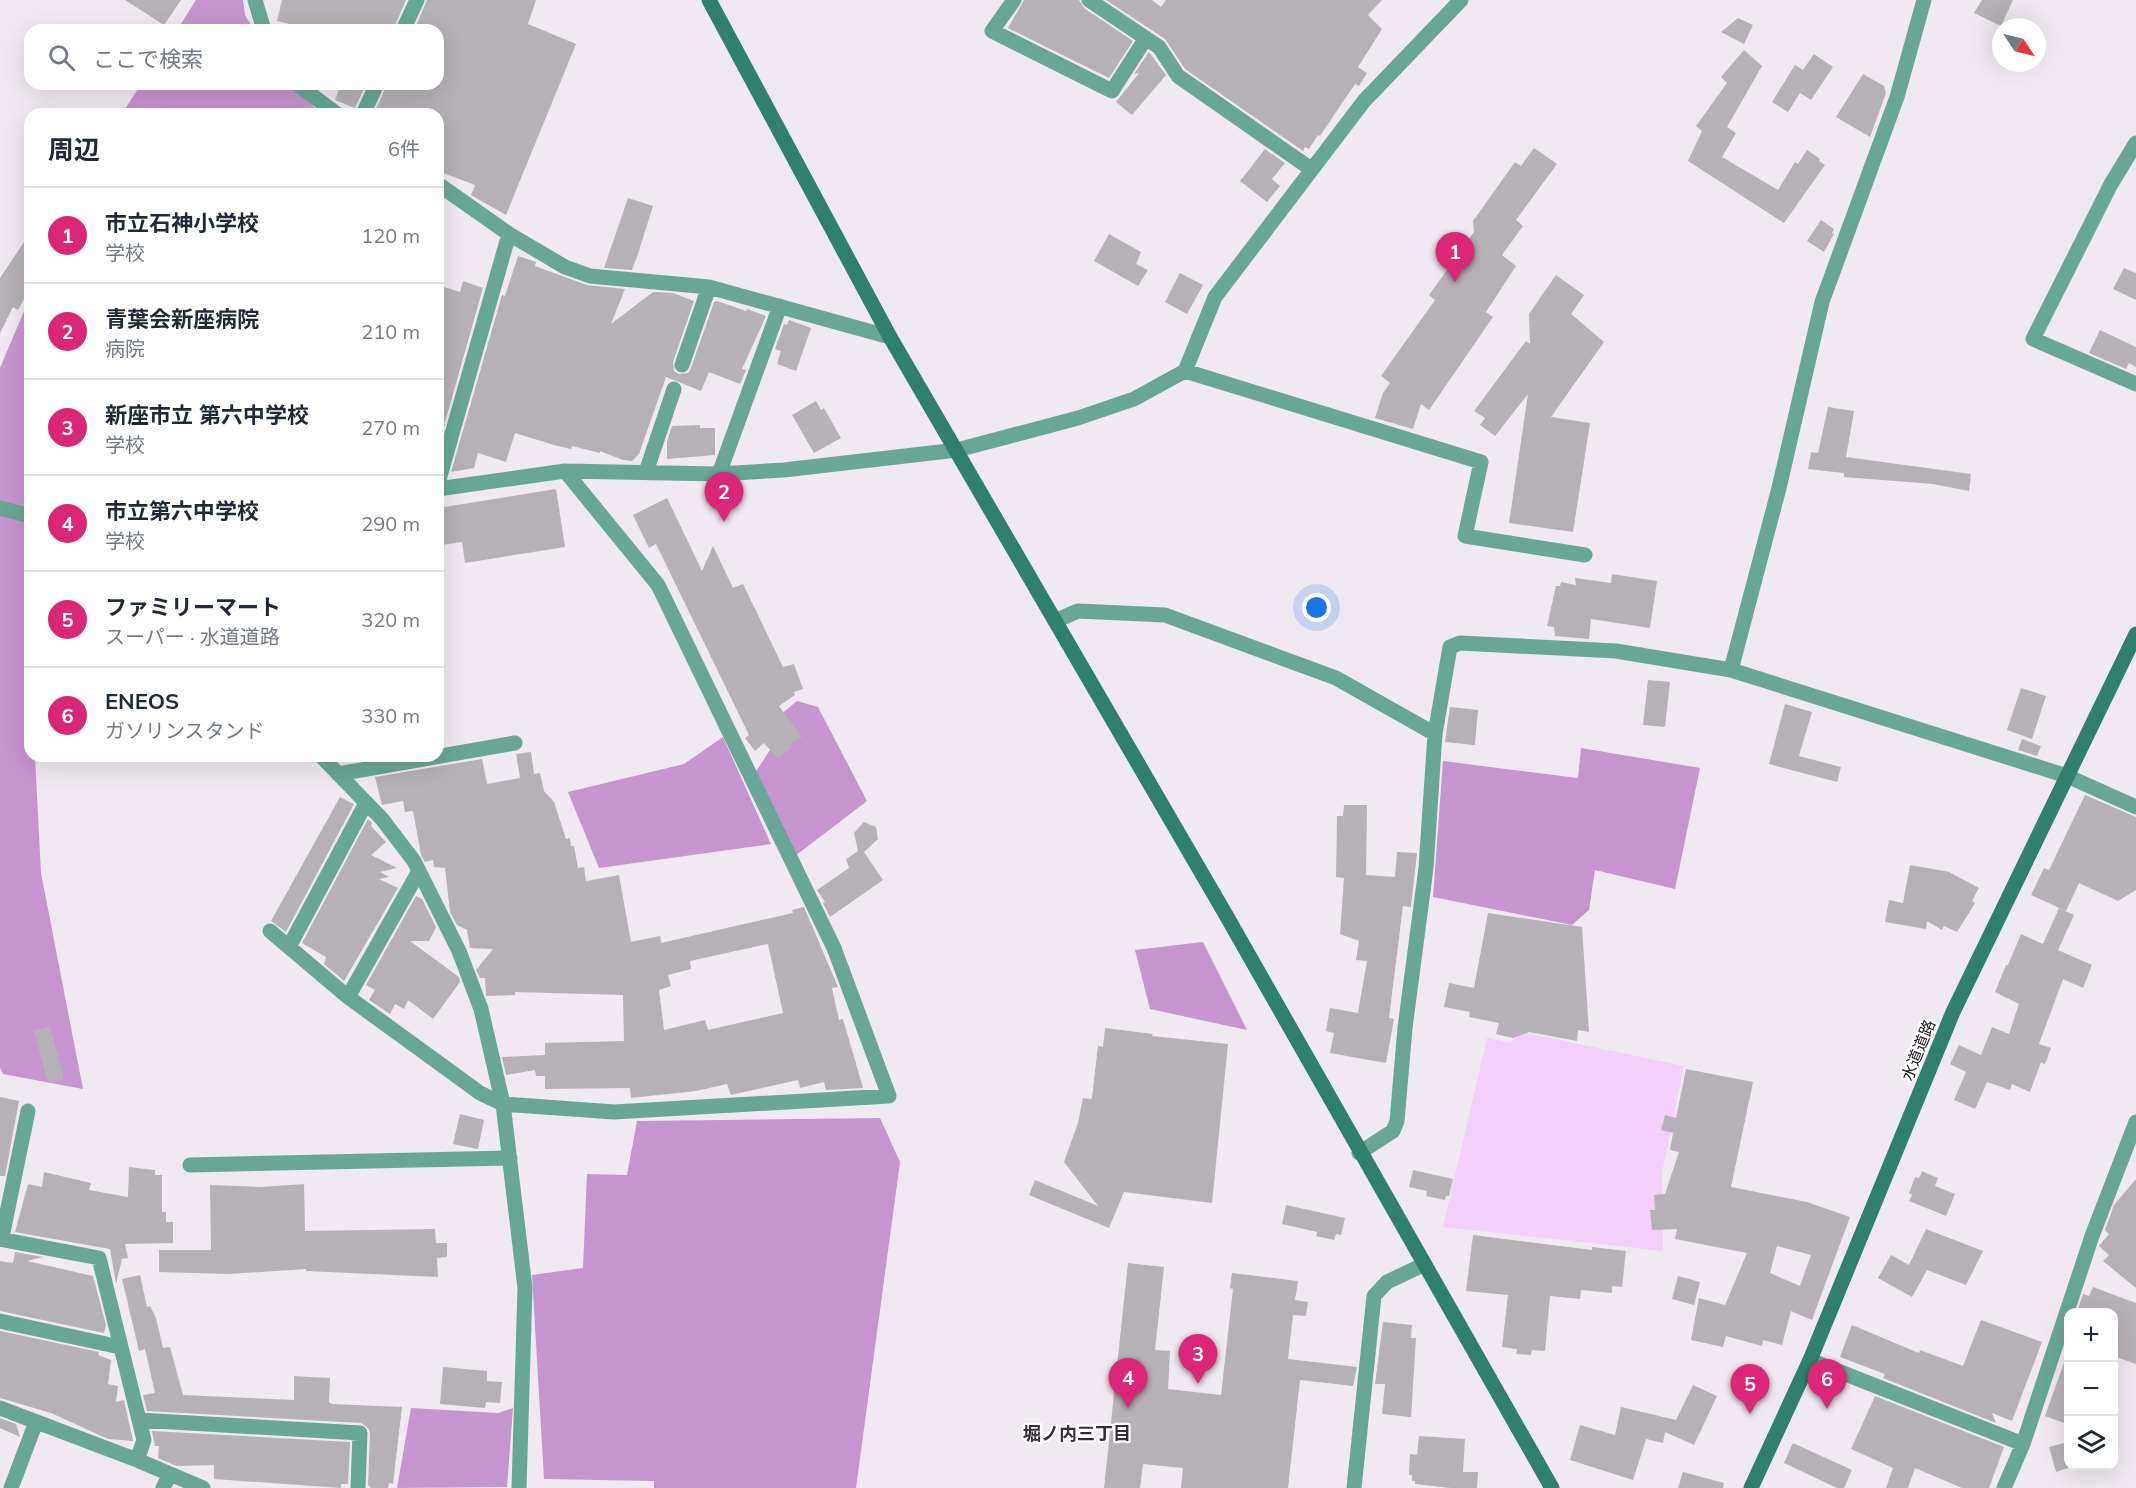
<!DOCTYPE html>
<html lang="ja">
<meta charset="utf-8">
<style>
body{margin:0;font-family:Mulish,"Noto Sans JP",sans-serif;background:#f2f2f3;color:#1f2937}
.controls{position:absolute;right:18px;bottom:18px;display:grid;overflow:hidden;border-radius:12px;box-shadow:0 6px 24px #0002}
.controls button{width:54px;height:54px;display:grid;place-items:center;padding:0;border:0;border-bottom:2px solid #e0e1e3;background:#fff;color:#1f2937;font:30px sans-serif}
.compass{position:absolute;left:1992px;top:18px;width:54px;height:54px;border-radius:50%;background:#fff;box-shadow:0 6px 24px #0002;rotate:125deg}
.you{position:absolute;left:1317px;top:608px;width:21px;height:21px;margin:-15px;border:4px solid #fff;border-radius:50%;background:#1a73e8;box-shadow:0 0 0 9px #1a73e833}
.badge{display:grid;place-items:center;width:39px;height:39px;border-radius:50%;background:#db2777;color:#fff;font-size:20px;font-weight:700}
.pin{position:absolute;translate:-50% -50px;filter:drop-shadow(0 2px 3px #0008)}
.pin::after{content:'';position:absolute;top:32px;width:21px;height:18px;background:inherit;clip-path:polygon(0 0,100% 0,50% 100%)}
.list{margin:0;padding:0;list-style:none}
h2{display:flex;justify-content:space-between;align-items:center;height:78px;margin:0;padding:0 24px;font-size:26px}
h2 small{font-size:20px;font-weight:400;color:#747a83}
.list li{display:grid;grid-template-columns:39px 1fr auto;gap:18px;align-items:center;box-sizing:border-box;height:96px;padding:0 24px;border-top:2px solid #e0e1e3}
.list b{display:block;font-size:22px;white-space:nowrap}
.list p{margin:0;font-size:20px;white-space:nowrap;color:#747a83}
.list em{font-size:20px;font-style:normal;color:#747a83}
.icon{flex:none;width:33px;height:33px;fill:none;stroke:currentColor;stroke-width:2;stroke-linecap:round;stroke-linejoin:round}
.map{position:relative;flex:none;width:2136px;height:1488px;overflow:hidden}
.search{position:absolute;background:#fff;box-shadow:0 6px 24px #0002;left:24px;top:24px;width:420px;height:66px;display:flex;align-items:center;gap:15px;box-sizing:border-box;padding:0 21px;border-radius:18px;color:#747a83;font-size:22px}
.panel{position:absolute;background:#fff;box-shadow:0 6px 24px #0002;left:24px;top:108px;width:420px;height:654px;border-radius:18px}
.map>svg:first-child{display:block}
</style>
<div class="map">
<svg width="2136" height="1488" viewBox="0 0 2136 1488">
<rect width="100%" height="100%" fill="#f0e9f1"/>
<path fill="#f3d0fa" d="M1522,1032L1684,1066L1662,1173L1663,1251L1443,1227L1487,1038L1510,1043Z"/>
<path fill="#c695cf" d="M196,0H243L245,15L254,30H177Z
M141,84H291L321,114H122Z
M30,297V756H35L41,873L83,1089L3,1074L0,1067V368Z
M797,701L818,707L867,801L795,856L755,773L779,736L780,715Z
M723,737L771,844L599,868L568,792L684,764Z
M1581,748L1700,768L1675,889L1595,870L1589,910L1572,925L1433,897L1443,761L1578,778Z
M1203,942L1247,1030L1150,1009L1135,950Z
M880,1118L900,1162L856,1488H654V1481L544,1479L532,1275L583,1268L587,1174L627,1175L637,1121Z
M411,1408L498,1413L513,1408L507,1487L397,1488Z"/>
<path fill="#b6b0b7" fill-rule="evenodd" d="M125,0H181L164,25Z
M282,0H406L393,30H312L277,21Z
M427,0H536L528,24L576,44L506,215L471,195L475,185L438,171V114H374L387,84H438V30H414Z
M1024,0H1079L1084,8L1133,41L1109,78L1008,28Z
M1106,0H1152L1161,7L1166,0H1382L1368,15L1382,29L1358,67L1367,73L1359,86L1355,84L1320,136L1318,135L1309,149L1305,147L1303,151L1185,69L1165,39Z
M1982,0H2013L2001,26L1974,13Z
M1738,18L1753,25L1744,44L1721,32Z
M1744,50L1762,66L1727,127L1736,133L1722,157L1778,190L1795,162L1798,164L1807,150L1820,159L1819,161L1825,165L1784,223L1688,161L1702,131L1696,126L1727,83L1721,77Z
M1149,52L1166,75L1132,115L1116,102L1139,73L1134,74Z
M1814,54L1833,67L1811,100L1800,93L1788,112L1772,102L1795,65L1803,70Z
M1863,74L1884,86L1886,93L1870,137L1836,117Z
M341,84H366L355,108L335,100Z
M1534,148L1557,164L1516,220L1523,226L1502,255L1516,266L1486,312L1493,317L1429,410L1421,404L1413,429L1375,418L1383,393L1390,383L1381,376L1435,300L1429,295L1474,232L1473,221L1515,162L1521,166Z
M1265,149L1285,163L1272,179L1280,186L1267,202L1240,181Z
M628,198L653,206L638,254L632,270L604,268Z
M1821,220L1834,229L1832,233L1834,234L1824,252L1807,241Z
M30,233V288L18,310L13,307L0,333V278Z
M1109,234L1141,252L1136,264L1148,270L1138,286L1094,261Z
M518,256L536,262L535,266L587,285L625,289L611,324L653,292L673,293L694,301L673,362L674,371L679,374L688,373L691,368L714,302L717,301L746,311L747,309L766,316L742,369L746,370L740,384L709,372L701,391L666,377L639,454L632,461L623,460L600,451V453L572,446L571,449L554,445L515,433L506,462L478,453L474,468L451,472L502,295L505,296Z
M2124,268L2136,273V300L2113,289Z
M1180,273L1203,285L1187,314L1165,302Z
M1556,275L1584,295L1571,314L1604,342L1551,417L1590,423L1573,532L1509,523L1528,394L1495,436L1480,425L1485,418L1474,411L1526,341L1530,344L1529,314Z
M463,281L483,288L438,447V285L460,292Z
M789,320L811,328L796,371L777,364L781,351L775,349L784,324L787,325Z
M2100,330L2136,347V367L2129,363L2126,369L2089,353Z
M816,401L821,410L824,408L841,438L814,453L792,415Z
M1828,407L1854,411L1846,457L1971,474L1969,491L1933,484L1844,477V473L1808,469L1811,452L1818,453Z
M700,425V428H715V455L667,459V441L672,426Z
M556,489L565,547L465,563L462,542L442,545L438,508Z
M667,498L702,571L713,546L733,588L743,584L783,667L794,664L803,689L794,692L795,695L779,706L802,737L790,744L792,747L778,759L764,743L755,751L745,738L749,735L656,544L649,548L633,515Z
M1612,574L1657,581L1650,628L1591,619L1589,639L1555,636L1554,627L1547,626L1556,586H1560L1561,582L1576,585L1575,578L1611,583Z
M1648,680L1670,682L1665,727L1643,725Z
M2021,688L2046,696L2032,739L2007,730Z
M1785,704L1812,712L1799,756L1841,767L1837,782L1769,764Z
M1450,707L1478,710L1475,745L1445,742Z
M2022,739L2041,746L2037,756L2018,750Z
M531,752L534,774L540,773L544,791L554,802L566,839L570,838L571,846H574L578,868L584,867L586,881L619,875L631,942L660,936L661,943L793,913L792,910L804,907L838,987L832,988L839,1020L843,1019L863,1088L826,1090L824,1082L800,1088L798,1080L731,1095L727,1084L696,1091L631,1098L630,1088L545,1089V1076H536L535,1070L506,1075L502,1057L545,1055V1043L624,1041L623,995L515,992V995L486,996L485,978H480L476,970L493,949L470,948L467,930L457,925L450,912L445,868L434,867L433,860L425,862L421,855L413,811L405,812L403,801L382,805L375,777L482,759L487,784L520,778L516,754ZM768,944L783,1013L708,1030L705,1020L664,1030L659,990L671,986L668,975L691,969L690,961Z
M2085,795L2136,817V890L2118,901L2079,883L2066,911L2031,895L2044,868L2049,870Z
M340,797L354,804L286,932L271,921Z
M1344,805H1367L1366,875L1395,877L1397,852L1417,853L1411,907L1403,906L1389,1018L1394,1019L1386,1063L1330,1053L1334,1033L1326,1031L1330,1008L1358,1013L1367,961L1356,960L1359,941L1340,934L1344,878L1336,877L1337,816H1343Z
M368,819L372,823L371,826L386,842L371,855L397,868L380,872L389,877L379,879L398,888L344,981L324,964L326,957L302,943Z
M864,822L876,827L878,839L864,852L883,880L830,917L823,903L825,902L817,890L849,868L846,859L858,851L854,833Z
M1910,865L1949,872L1979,888L1972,901L1975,903L1957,932L1944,926L1942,930L1927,921L1926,929L1885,922L1889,900L1903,903Z
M416,896L422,899L436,927L429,941H410L459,977L460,982L433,1019L408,1000L404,1009L395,1004L390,1014L369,1000L375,990L366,985Z
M2059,908L2074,915L2058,950L2092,965L2083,988L2063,979L2039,1044L2051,1048L2045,1064L2041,1062L2030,1092L2012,1084L2010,1090L1987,1082L1975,1109L1954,1100L1966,1072L1950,1064L1959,1045L1981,1055L1992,1027L2009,1034L2019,1004L1995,992L2006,965H2008L2021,934L2043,944Z
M1488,913L1582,927L1589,1032L1578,1030L1577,1041L1529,1032L1513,1038L1496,1034L1499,1023L1469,1017L1470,1012L1444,1007L1449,983L1474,988Z
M50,1026L64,1079L48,1083L34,1031Z
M1105,1028L1153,1034L1152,1036L1228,1044L1212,1203L1124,1192L1109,1228L1029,1195L1035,1180L1098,1206L1064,1162L1078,1123L1083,1098L1091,1099L1092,1097L1098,1046L1103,1047Z
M1686,1069L1753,1082L1731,1187L1807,1202L1850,1217L1812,1320L1791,1311L1782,1345L1763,1340L1762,1346L1726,1336L1723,1347L1691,1340L1699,1298L1725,1305L1747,1253L1675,1239L1677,1229L1652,1230L1650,1210H1655L1654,1195L1665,1194L1679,1152L1670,1150L1673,1133L1661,1130L1665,1115L1676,1118ZM1777,1246L1811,1255L1800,1286L1770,1273Z
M0,1097L19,1101L5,1176H0Z
M460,1114L484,1120L478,1149L453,1144Z
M129,1167L155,1170V1175H162V1212H166V1222H173V1243L125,1244L128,1258L122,1259L116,1284L110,1249L15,1232L28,1184L42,1187L44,1172L91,1183L89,1190L128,1197Z
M1413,1170L1453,1179L1449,1196H1446L1445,1200L1426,1196L1427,1191L1409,1187Z
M1922,1171L1938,1178L1935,1186L1955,1194L1946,1216L1909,1201L1912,1195L1909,1193L1915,1177L1919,1178Z
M2136,1179V1288L2103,1261L2109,1255L2099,1246L2109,1234L2105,1230L2114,1205Z
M304,1184L305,1231L435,1229L436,1243H447V1257L437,1258L438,1277L306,1271V1269L229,1274L159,1272V1250H211L210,1185L260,1187Z
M1286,1205L1345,1218L1341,1235L1336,1234L1334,1240L1316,1236L1317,1232L1282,1224Z
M1926,1229L1983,1251L1966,1285L1927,1270L1912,1297L1878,1278L1891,1255L1909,1265Z
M1473,1235L1592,1250V1247L1626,1251L1622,1287L1612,1286V1293L1581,1290L1580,1299L1550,1296L1545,1351L1532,1350L1531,1355L1516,1354L1517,1349L1502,1347L1508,1295L1466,1291Z
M15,1252L43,1257L27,1261L93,1276L106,1325L104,1333L0,1311V1261L13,1263Z
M1128,1263L1164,1267L1155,1350L1170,1351L1168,1389L1221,1395L1233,1289L1230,1288L1232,1273L1298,1281L1295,1300L1308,1302L1306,1316L1293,1315L1288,1359L1357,1367L1353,1386L1300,1380L1288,1488H1181L1183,1468L1143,1464L1140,1488H1104Z
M140,1275L147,1307L150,1306L156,1318L163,1348L170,1347L183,1395L294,1400V1376L310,1377L330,1378L329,1402L332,1404L402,1407L393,1484L389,1483L388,1488H371L368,1485L370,1433L368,1428L361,1423L147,1411L143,1395L155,1393L145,1349L139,1351L122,1279Z
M1678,1276L1700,1282L1694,1305L1672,1299Z
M2093,1287L2136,1303V1364L2114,1356V1312H2083L2078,1309L2083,1294L2089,1296Z
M1981,1320L2042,1342L2012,1421L1992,1413L1996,1423L1883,1378L1885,1374L1840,1357L1852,1325L1919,1353L1920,1350L1963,1366Z
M1383,1322L1412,1325L1411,1338H1416L1411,1417L1382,1414L1385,1384H1375Z
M0,1331L99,1352L98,1355L111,1360L108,1384L118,1386L116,1402L124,1400L133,1441L108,1439L51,1413L0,1398Z
M2066,1357H2068V1409L2064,1423L2045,1416Z
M443,1367L487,1371V1381L502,1382L500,1403L486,1402L485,1408L440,1404Z
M1693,1385L1717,1396L1694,1445L1665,1432L1663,1443L1646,1439L1633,1480L1570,1460L1580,1425L1615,1435L1621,1407L1676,1420Z
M1875,1396L2004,1447L1989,1488H1962L1915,1468L1908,1488H1886L1893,1468L1851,1449Z
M0,1418L16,1424L20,1437L0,1428Z
M152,1431L350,1442L348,1484H341V1488L214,1479V1465L176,1466L158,1458L159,1446H155Z
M1419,1436L1465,1439L1463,1472H1478L1477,1488H1451L1415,1484V1481H1412V1475H1409L1410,1454L1417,1455Z
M2068,1442V1468L2056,1472L2049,1447Z
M1793,1443L1852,1470L1844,1488H1837L1784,1463Z
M1683,1472L1724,1483L1723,1488H1678Z"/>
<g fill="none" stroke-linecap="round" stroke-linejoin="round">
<path stroke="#68a795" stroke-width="15" d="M255,0L264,30
M1014,0L992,31L1112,91L1146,38
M1089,0L1159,47L1178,76L1311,169
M403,30L417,0
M297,84L337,114
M363,114L377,84
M2136,143L2111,184L2033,339L2136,384
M438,184L509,234L565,267L590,276L709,287L890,337
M682,365L709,287
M1185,371L1481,462L1465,536L1585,555
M646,472L674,389
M719,474L780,306
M438,483L509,234
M438,489L565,471L719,474L784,470L957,450L1078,418L1134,399L1185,371L1215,297L1364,101L1461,0
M0,508L30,516
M1055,621L1078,611L1165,615L1336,678L1435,734
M1731,670L1779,488L1822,302L1897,97L1924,0
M321,756L382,819L414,861L459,951L481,1009L503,1104L525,1288L519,1488
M338,774L515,743
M270,931L348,997L480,1093L503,1104L614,1112L889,1096L834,948L658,585L565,471
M290,945L366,803
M348,997L419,871
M1359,1153L1393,1131L1397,1121L1405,1028L1426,868L1435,734L1450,647L1460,643L1616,651L1731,670L2067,776L2136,807
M190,1165L510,1158
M2,1237L28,1111
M0,1239L99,1258L144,1440L137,1460
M0,1321L120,1347
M1810,1360L2023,1444
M0,1408L137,1460L203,1488
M139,1420L360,1433L358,1488
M11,1488L36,1422
M163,1488L170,1474
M1354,1488L1374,1296L1387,1282L1423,1265
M2004,1488L2023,1444L2092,1236L2136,1122"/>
<path stroke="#2f816d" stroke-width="15" d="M709,0L890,337L1226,915L1552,1488
M1751,1488L1810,1360L1953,1012L2136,634"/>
</g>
<g text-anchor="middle" stroke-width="4.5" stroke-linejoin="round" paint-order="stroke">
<g font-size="16" fill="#1b191c" stroke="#fff">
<text transform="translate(1918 1050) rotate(-68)" y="6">水道道路</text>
</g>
<g font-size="18" font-weight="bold" fill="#332e34" stroke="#fff">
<text x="1077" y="1440">堀ノ内三丁目</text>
</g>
</g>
</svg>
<div class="controls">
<button>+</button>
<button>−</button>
<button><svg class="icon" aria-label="layers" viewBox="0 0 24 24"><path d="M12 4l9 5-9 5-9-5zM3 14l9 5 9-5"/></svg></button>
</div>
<svg class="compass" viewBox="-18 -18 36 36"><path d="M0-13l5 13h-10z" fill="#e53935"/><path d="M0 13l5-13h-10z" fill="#747a83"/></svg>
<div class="you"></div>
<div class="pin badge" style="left:1455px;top:282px">1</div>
<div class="pin badge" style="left:724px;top:522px">2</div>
<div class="pin badge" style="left:1198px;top:1384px">3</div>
<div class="pin badge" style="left:1128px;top:1408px">4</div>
<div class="pin badge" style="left:1750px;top:1414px">5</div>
<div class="pin badge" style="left:1827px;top:1409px">6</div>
<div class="search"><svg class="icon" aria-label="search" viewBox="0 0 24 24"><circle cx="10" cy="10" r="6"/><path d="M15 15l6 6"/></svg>ここで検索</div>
<section class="panel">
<h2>周辺<small>6件</small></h2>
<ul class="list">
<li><span class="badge">1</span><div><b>市立石神小学校</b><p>学校</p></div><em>120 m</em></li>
<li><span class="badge">2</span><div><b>青葉会新座病院</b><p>病院</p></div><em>210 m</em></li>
<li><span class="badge">3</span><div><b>新座市立 第六中学校</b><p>学校</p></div><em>270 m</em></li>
<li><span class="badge">4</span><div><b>市立第六中学校</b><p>学校</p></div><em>290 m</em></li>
<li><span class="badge">5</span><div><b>ファミリーマート</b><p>スーパー · 水道道路</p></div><em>320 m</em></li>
<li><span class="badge">6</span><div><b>ENEOS</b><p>ガソリンスタンド</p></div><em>330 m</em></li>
</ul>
</section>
</div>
